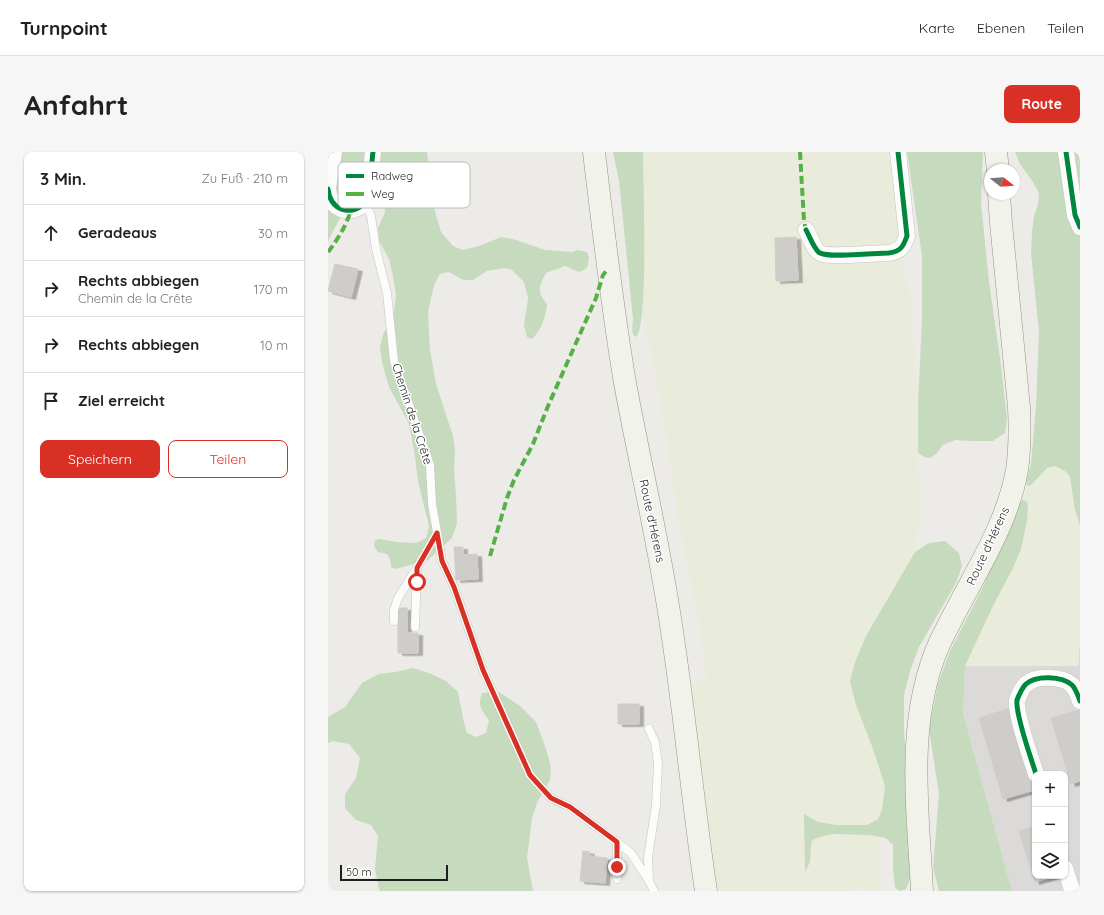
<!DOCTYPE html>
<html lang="de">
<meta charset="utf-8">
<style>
body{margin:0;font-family:Quicksand,sans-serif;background:#f6f6f6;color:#202124}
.controls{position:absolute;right:12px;bottom:12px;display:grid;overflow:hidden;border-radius:8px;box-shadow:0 1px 3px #0004}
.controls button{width:36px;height:36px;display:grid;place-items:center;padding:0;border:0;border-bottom:1px solid #e0e0e0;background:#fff;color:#202124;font:20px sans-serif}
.compass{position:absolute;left:656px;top:12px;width:36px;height:36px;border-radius:50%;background:#fff;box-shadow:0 1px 3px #0004;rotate:107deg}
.scale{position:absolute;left:12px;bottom:10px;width:108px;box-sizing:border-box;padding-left:4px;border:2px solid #1e1e1e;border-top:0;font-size:11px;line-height:14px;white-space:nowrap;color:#1e1e1e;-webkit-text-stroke:3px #fff;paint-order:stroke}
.stop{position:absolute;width:12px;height:12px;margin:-9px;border:3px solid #d93025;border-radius:50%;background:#fff}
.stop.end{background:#d93025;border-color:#fff;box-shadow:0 1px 4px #0008}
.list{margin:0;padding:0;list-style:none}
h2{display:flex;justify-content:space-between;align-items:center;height:52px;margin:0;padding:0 16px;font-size:17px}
h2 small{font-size:13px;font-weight:400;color:#757577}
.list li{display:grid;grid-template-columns:26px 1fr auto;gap:12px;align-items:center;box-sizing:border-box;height:56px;padding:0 16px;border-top:1px solid #e0e0e0}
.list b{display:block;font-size:15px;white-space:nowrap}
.list p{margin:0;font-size:13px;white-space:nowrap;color:#757577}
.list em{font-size:13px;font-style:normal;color:#757577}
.actions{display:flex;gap:8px;padding:12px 16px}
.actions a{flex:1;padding:9px 0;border:1px solid #d93025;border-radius:8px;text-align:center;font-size:14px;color:#d93025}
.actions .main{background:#d93025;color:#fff}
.icon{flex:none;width:22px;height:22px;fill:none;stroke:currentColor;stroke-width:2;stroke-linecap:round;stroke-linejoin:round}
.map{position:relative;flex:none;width:752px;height:739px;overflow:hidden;border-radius:8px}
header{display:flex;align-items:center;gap:24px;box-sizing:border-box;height:56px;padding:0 20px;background:#fff;border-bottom:1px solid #e0e0e0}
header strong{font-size:19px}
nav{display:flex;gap:22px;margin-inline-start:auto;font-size:14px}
.intro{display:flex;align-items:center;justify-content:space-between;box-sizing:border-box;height:96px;padding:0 24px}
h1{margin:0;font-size:28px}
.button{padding:10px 18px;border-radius:8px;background:#d93025;color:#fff;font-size:14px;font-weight:700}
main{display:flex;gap:24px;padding:0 24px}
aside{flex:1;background:#fff;border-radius:8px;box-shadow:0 1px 3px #0004}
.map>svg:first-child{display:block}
</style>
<header>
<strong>Turnpoint</strong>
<nav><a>Karte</a><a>Ebenen</a><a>Teilen</a></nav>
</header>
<div class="intro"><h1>Anfahrt</h1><a class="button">Route</a></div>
<main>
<aside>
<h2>3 Min.<small>Zu Fuß · 210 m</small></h2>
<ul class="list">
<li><svg class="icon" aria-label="ahead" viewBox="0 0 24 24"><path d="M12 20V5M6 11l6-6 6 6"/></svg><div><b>Geradeaus</b></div><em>30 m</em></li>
<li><svg class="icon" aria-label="right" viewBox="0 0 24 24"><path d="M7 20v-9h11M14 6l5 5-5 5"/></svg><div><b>Rechts abbiegen</b><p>Chemin de la Crête</p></div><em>170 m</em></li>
<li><svg class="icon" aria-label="right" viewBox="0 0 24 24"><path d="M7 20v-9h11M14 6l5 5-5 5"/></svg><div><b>Rechts abbiegen</b></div><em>10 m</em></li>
<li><svg class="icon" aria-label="arrive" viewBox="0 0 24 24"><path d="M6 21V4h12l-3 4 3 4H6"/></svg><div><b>Ziel erreicht</b></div></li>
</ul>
<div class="actions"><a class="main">Speichern</a><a>Teilen</a></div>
</aside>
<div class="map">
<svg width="752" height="739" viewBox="0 0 752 739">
<defs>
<filter id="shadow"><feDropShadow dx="4.5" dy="2.5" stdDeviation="0" flood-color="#0004"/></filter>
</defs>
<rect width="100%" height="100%" fill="#edebe7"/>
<path fill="#dcdad8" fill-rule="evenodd" d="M752,487V739H684L635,561L637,514H750ZM707,622H737V724H707Z"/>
<path fill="#eaecdb" d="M315,0H566L572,56L575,118L582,139L590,250V301L591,366L587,400L538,485L522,530L528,553L545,597L557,634L554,657L550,667L539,673H508L490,670L476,662L477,718L482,710L483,694L484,688L492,685L505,682L541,683L548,684L551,688L552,727L551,735L547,738L525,736L522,739H388L363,531L379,529L367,450L350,367L337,277L324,204L314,165L316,125Z
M727,314L737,319L742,325L747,358L752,373V487L750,514H637L665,454L685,416L699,350L696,348L699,333L701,334L703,333L719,316Z"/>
<path fill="#c6dabe" d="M0,0H99L106,56L113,80L125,94L135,98L154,93L173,85L185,87L217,98L244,100L250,98L259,100L261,106L259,116L251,120L237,114L218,121C211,135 208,139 219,152C218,165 213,178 204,187L199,185L196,174L200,146L196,130L184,118L176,116L159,119L145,128H136L120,120L112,122L106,133L100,160L102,198L108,232L125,284L127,298L126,317L128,344L129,372L124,386L100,408L68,417L63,415L62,407L59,402L50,400L46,394L47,388L52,387L68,390L88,391L98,386L101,374L90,330L87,304L81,272L61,235L54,210L52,195L55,183L66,159L68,142L65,124L61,107L51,89L50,76L57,60L56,50L52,41C40,36 36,32 25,41L0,89Z
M285,0H315C315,26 321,174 308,185C302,182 305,173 305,167L291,28Z
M579,0H655L653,50L661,130L672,206L679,266L677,281L665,289H643L627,288L615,293L609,301L602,306L596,305L590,301V250L594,169V104Z
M687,0H750L752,10V373L747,358L742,325L737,319L727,314L719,316L703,333L701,334L699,333L698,330L703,312L708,255L711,180L703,102L704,80L706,64L710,52L711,41L705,30L692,12Z
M696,348L699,350L700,354L699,369L693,397L685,416L665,454L637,514L635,561L684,739H611L605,716L611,642L601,577L610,532L622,499L654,437L693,349Z
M617,389L631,401L634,414L628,431L591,495L582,519L576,543V579L579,619L578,670L581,686L582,727L578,737L572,739L567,736L565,716V693L558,686L541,683L505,682L492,685L484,688L483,694L482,710L477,720L476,662L490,670L508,673H539L550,667L554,658L557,634L545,597L528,553L522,530L527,510L538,484L587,400L601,391Z
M85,516L101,521L118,529L130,540L136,571L139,581L148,585L158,581L161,568C154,558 149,554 154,541L171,540L192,554L208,570L218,597L223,615L222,628L209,651L204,666L199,706L205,739H52L51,736L47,717L50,684L43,673L28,668L17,656V642L28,626L32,606L21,592L5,589L0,591V565L17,555L34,531L51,522L68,520Z"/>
<path fill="#cfcdca" stroke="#d0cdc9" filter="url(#shadow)" d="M468,85L470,128L448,129L447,86Z
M7,112L30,117L23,145L0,139Z
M126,395H135V403L149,402L150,427L128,428Z
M70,456H79V481H90V501H70Z
M290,552H311V572H290Z
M682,556L706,638L675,647L651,566Z
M752,558V629L743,632L723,566Z
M707,674V724H727L707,730L691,679Z
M255,699L262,700L261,704L279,706L277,731L252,729Z"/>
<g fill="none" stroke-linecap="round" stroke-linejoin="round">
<g stroke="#c5c4c3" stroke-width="9">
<path id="service" d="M37,50L43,64L48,97L59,141L66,209L102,313L104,352L114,409L126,435L155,518L202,623L223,646L242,655L303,701L321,729L326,739
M66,469V458L70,446L89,416L109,381
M87,475L89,417
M321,577L327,590L330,612L328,653L320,705L321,728
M289,727V690"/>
</g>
<g stroke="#c5c4c3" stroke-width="17">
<path id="minor" d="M738,0L747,63L752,75
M0,36L6,0
M0,37C1,46 4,53 13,57C21,60 33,58 37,49C44,37 43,14 45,0
M478,78C481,83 487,99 492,101C501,106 548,101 561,101C573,99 575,95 579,84L570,0
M708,622C703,606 687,562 689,548C691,543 694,536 698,532C708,523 734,524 744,533C748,537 750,544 752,549
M737,716L743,735"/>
</g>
<g stroke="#929580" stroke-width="23">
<path id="secondary" d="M266,0C275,77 284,154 297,231C311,307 329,383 341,460C356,552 364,646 378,739
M668,0L670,18
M594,739C590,656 577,568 612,490C618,478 624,466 630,455C653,411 680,368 689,318C692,297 692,276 691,255L673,71L671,42"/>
</g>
<use href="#service" stroke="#fcfcfb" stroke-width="8"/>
<use href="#minor" stroke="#fcfcfb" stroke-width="16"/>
<use href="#secondary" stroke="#f1f3ea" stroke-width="22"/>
<path stroke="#55b145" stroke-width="4" stroke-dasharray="8 4" stroke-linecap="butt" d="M472,0L476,69L478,78
M0,100C10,87 18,74 23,58
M162,404L179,346L186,328L205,292L220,254L268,146L275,123L280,117"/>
<g stroke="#fff" stroke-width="8">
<path id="cycleway" d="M738,0L747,63L752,75
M0,37C1,46 4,53 13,57C21,60 33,58 37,49C44,37 43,14 45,0
M478,78C481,83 487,99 492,101C501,106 548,101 561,101C573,99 575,95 579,84L570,0
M708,622C703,606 687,562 689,548C691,543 694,536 698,532C708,523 734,524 744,533C748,537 750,544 752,549"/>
</g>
<use href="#cycleway" stroke="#00873e" stroke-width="5"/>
</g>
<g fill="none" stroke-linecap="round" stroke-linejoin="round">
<path stroke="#d93025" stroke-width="5" d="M89,430V416L109,381L114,409L126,435L155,518L202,623L223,646L242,655L289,690V715"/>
</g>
<g text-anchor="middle" stroke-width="3" stroke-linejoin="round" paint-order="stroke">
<g font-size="12" fill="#1e1e1e" stroke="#fff">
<text transform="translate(84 262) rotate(72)" y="4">Chemin de la Crête</text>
<text transform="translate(324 369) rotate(78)" y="4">Route d'Hérens</text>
<text transform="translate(660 394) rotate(-65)" y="4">Route d'Hérens</text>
</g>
</g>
<rect x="10" y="10" width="132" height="46" rx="6" fill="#fff" stroke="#bcbcbc" stroke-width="1"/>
<rect x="18" y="22" width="18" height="4" fill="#00873e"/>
<rect x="18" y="40" width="18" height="4" fill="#55b145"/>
<g font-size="11" fill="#1e1e1e">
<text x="43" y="28">Radweg</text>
<text x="43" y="46">Weg</text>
</g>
</svg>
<div class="controls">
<button>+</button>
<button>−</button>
<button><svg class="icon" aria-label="layers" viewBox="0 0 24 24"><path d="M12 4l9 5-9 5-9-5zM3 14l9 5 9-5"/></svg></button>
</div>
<svg class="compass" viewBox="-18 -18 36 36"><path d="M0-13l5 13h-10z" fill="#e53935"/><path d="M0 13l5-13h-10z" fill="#757577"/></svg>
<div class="scale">50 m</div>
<div class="stop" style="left:89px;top:430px"></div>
<div class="stop end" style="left:289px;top:715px"></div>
</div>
</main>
